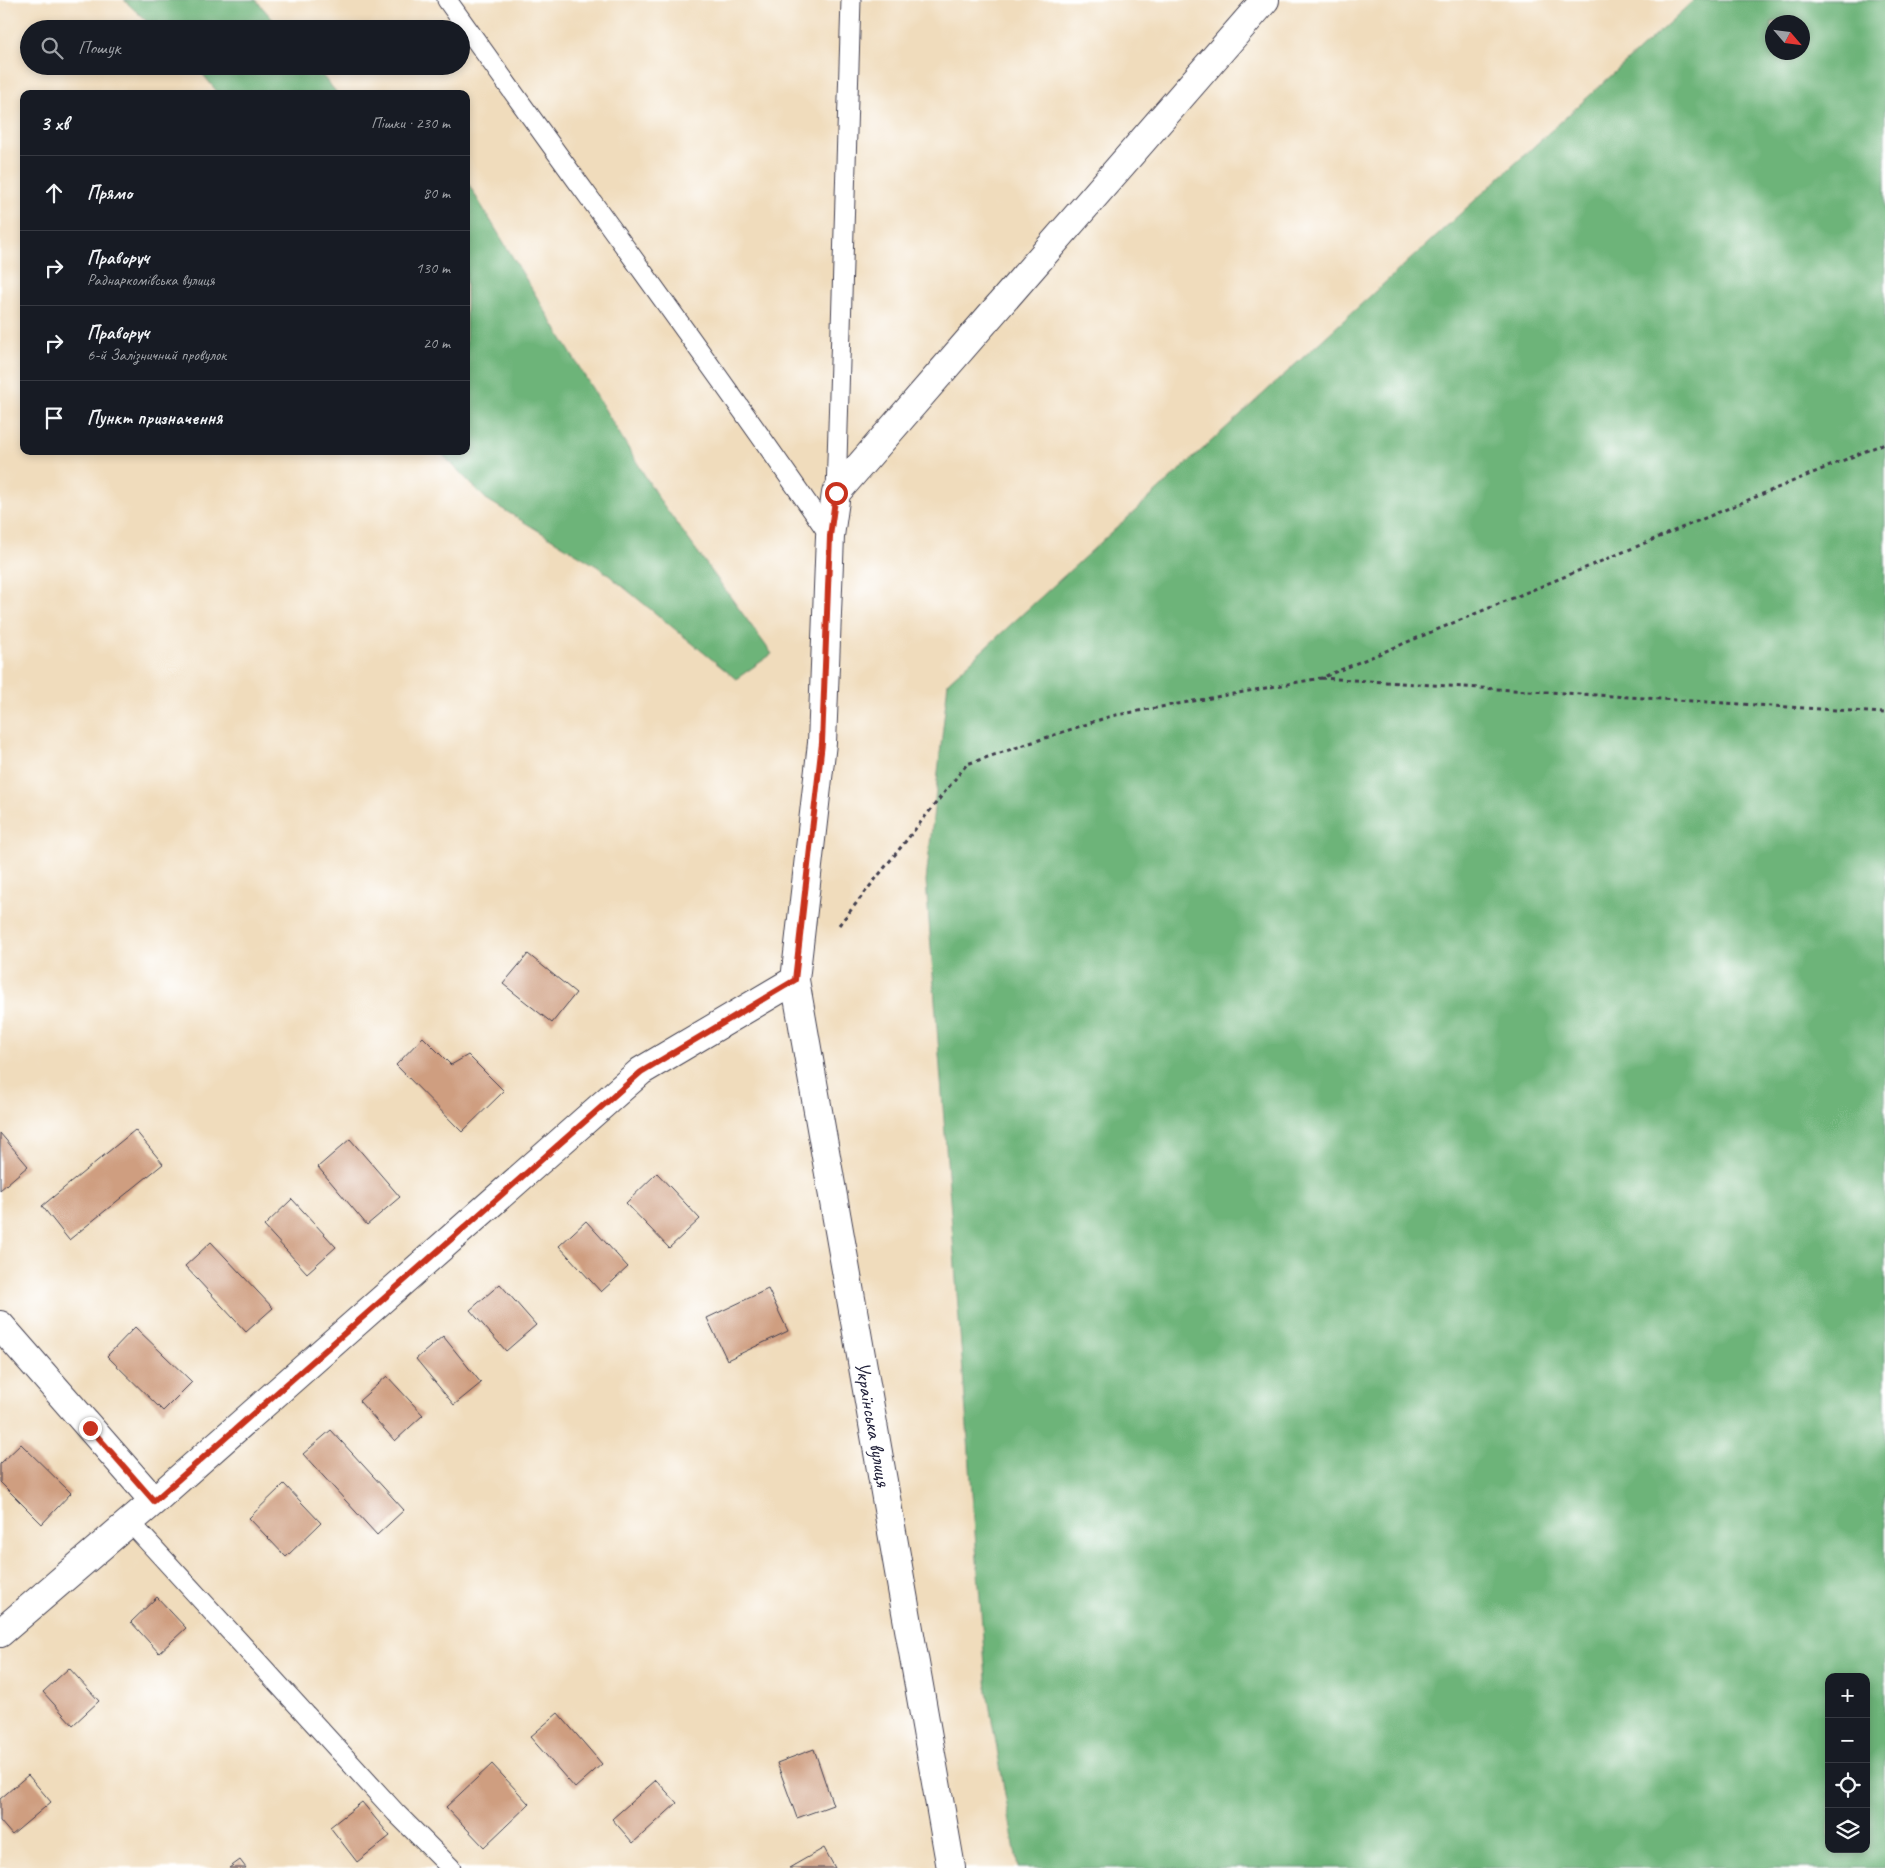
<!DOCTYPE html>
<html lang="uk">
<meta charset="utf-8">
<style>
body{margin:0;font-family:Caveat,sans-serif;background:#242831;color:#f1f3f6}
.controls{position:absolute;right:15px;bottom:15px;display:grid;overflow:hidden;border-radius:10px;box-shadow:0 2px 8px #0003}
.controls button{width:45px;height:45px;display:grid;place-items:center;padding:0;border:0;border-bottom:1px solid #363941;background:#171b24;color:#f1f3f6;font:25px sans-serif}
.compass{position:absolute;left:1765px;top:15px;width:45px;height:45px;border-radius:50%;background:#171b24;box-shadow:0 2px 8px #0003;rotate:118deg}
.stop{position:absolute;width:15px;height:15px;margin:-11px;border:4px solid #c8321e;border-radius:50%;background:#fff}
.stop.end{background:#c8321e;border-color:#fff;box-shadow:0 1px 5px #0008}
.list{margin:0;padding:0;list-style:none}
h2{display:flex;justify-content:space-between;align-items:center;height:65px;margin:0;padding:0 20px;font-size:21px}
h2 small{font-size:16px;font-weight:400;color:#9ea1a6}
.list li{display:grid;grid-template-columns:32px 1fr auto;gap:15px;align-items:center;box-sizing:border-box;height:75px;padding:0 20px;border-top:1px solid #363941}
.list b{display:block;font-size:19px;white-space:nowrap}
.list p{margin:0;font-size:16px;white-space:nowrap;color:#9ea1a6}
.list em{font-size:16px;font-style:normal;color:#9ea1a6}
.icon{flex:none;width:28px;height:28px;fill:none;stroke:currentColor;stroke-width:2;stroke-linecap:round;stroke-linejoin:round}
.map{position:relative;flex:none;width:1885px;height:1868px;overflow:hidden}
.search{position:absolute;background:#171b24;box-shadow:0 2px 8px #0003;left:20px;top:20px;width:450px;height:55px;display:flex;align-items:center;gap:12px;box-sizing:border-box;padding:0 18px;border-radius:28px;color:#9ea1a6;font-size:19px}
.panel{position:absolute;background:#171b24;box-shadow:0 2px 8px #0003;left:20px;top:90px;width:450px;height:365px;border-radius:10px}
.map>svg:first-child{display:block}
</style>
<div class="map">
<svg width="1885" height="1868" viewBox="0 0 1885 1868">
<rect width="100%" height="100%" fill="#fff"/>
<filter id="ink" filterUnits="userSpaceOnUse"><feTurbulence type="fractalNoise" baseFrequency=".02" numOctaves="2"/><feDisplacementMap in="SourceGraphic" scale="10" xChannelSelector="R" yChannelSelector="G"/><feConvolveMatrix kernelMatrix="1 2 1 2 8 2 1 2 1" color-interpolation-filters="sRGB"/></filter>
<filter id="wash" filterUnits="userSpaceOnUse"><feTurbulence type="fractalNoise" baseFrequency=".0096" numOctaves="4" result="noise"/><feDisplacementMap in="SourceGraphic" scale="20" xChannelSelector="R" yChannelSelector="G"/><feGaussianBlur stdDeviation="1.12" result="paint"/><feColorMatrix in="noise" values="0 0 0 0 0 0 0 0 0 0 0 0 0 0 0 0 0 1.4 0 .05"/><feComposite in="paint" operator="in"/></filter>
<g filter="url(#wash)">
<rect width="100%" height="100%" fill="#f0dcbc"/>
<path fill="#6db479" stroke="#486b5a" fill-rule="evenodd" d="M124,0H256L281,29H155Z
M1694,0H1885V1868H1018L987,1692L926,881L948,682ZM1772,22H1802V52H1772ZM1829,1677H1866V1849H1829Z
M196,66H314L338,94H219Z
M466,180L659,499L772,654L736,679L600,568L486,499L439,451H466Z"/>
<g id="blocks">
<path fill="#cf9e80" d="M528,954L576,993L552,1023L503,984Z
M423,1037L451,1065L468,1055L504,1091L462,1132L396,1065Z
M135,1130L163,1164L69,1240L42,1206Z
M0,1133L28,1166L0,1190Z
M350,1139L400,1197L367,1225L318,1167Z
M657,1173L700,1219L669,1248L626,1203Z
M292,1199L336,1247L307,1273L264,1226Z
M586,1221L628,1267L601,1292L559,1246Z
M211,1242L273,1308L246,1332L185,1266Z
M500,1284L536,1325L506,1351L470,1310Z
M768,1289L788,1331L727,1360L707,1318Z
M135,1327L192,1382L163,1411L107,1356Z
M443,1336L481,1383L454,1405L416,1359Z
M387,1376L423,1415L395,1441L359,1401Z
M331,1430L404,1510L377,1535L303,1454Z
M21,1444L71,1493L42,1524L0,1482V1464Z
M284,1484L321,1523L286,1557L249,1518Z
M157,1597L186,1628L159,1653L131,1622Z
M69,1668L99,1701L73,1725L43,1692Z
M558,1713L602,1764L575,1788L530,1737Z
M814,1749L833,1805L797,1818L777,1763Z
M492,1764L529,1804L484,1847L446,1807Z
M28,1775L51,1802L12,1835L0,1821V1799Z
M656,1780L677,1803L633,1843L612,1819Z
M362,1802L390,1836L357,1862L330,1827Z
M824,1848L835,1868H789Z
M240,1860L246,1868H229Z"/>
</g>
</g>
<g filter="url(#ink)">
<use href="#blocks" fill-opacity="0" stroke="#413e4e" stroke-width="1"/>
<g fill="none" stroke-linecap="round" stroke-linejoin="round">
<g stroke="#413e4e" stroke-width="21">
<path id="lane" d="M447,0C574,179 706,355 830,536
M836,493L851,0
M130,1522L396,1813L451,1868"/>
</g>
<g stroke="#413e4e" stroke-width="30">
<path id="street" d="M0,1325L154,1501
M0,1633L154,1501L641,1071L795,980
M951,1868L795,980L822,743L830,536L836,493L1265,0"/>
</g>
<path stroke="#413e4e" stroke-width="3" stroke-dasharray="4 4" stroke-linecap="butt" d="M1321,678L1885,713
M839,925L967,764L1111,716L1321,678L1885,443"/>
<use href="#lane" stroke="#fff" stroke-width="19"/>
<use href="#street" stroke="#fff" stroke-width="28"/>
</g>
</g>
<g fill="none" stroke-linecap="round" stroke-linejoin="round" filter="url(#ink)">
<path stroke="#c8321e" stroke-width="6" d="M90,1428L154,1501L641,1072L795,980L822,743L830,536L836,493"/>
</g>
<g text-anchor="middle" stroke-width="4" stroke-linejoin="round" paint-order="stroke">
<g font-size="21" fill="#22223b" stroke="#fff">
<text transform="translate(873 1424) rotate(80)" y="7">Українська вулиця</text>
</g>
</g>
</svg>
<div class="controls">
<button>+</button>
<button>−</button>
<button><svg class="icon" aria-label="locate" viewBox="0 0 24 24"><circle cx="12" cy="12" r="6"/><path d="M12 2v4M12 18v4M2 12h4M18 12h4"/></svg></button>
<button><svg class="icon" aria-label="layers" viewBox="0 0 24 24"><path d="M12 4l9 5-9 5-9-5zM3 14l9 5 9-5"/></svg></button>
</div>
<svg class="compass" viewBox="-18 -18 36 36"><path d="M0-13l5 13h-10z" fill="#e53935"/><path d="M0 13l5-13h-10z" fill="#9ea1a6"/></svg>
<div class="stop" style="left:836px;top:493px"></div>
<div class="stop end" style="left:90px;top:1428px"></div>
<div class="search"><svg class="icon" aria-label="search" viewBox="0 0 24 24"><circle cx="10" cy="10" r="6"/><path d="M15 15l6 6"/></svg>Пошук</div>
<section class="panel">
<h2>3 хв<small>Пішки · 230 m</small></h2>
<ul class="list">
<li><svg class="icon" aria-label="ahead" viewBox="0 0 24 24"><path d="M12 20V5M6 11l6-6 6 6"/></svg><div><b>Прямо</b></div><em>80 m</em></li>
<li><svg class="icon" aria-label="right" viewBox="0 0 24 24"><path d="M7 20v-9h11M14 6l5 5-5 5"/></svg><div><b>Праворуч</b><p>Раднаркомівська вулиця</p></div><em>130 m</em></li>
<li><svg class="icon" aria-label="right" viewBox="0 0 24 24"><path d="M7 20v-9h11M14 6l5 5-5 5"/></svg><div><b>Праворуч</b><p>6-й Залізничний провулок</p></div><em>20 m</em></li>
<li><svg class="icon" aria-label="arrive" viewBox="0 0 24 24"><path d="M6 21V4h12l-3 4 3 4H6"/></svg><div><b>Пункт призначення</b></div></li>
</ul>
</section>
</div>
